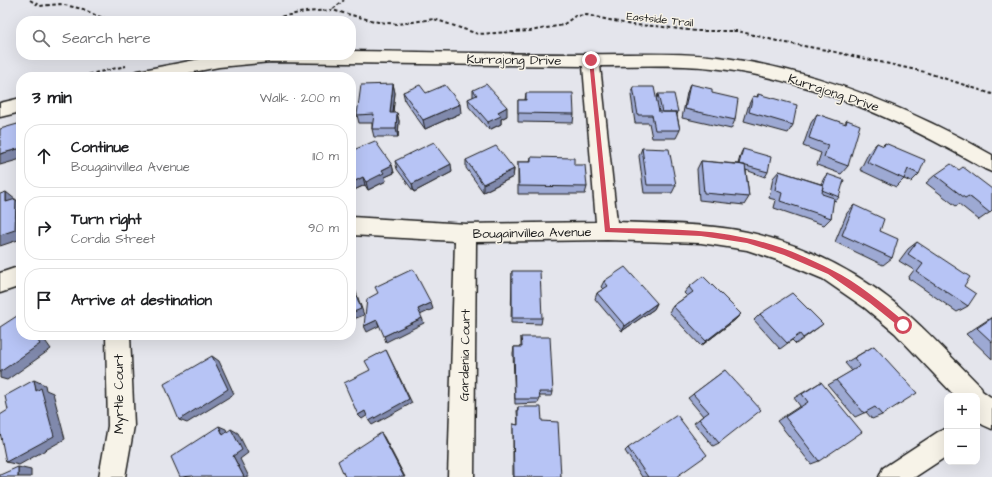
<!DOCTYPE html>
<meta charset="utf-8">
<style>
body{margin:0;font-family:"Architects Daughter",sans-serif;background:#f6f6f6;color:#202124}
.controls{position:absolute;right:12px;bottom:12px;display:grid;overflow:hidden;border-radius:8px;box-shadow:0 4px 16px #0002}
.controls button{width:36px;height:36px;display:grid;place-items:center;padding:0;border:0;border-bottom:1px solid #e0e0e0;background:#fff;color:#202124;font:20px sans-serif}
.stop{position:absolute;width:12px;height:12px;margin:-9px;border:3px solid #d1495b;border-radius:50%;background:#fff}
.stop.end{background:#d1495b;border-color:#fff;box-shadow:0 1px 4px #0008}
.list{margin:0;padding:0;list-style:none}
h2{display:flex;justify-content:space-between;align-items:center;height:52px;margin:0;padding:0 16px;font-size:17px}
h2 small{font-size:13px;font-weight:400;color:#757577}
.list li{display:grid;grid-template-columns:26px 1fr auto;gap:12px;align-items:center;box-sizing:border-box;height:64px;margin:0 8px 8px;padding:0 8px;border:1px solid #e0e0e0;border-radius:16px}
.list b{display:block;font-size:15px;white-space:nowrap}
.list p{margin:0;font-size:13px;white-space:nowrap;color:#757577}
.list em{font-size:13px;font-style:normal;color:#757577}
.icon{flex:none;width:22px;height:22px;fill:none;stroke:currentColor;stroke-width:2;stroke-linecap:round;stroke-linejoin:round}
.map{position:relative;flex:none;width:992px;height:477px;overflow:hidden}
.search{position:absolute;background:#fff;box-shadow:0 4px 16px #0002;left:16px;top:16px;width:340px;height:44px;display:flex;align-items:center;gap:10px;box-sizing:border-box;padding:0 14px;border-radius:16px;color:#757577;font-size:15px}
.panel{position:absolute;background:#fff;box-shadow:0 4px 16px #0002;left:16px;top:72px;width:340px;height:268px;border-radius:16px}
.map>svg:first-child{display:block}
</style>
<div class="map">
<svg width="992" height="477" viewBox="0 0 992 477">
<rect width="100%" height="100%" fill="#e4e5ec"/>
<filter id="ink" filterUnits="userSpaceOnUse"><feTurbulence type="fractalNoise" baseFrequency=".025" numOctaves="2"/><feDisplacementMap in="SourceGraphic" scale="8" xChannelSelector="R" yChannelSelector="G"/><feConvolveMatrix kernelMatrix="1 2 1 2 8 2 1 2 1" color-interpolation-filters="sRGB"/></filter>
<g filter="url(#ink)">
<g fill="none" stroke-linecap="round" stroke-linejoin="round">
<g stroke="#1c1c1c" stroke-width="3">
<path id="minor" d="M351,51C428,52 506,54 583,54C633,55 683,51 732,59C824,73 911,109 992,155V172L985,169C902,121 809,78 712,68C675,64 637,66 600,66L617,222C660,224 704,223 747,232C807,245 867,276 912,318C936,340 958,364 981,387L982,391L992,398V429L983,425L977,419V396H955L895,333L865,308L823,279L780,261L747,250L701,243L607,240L476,242L474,477H448L455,241L351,235V217L466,224L596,222L583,66L271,62L219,67L168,77H129L132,73L138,71L221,55H351Z
M21,98V112L0,117V103Z
M21,266V286L0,293V273Z
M106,335H130L134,426L125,477H99L108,426Z
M947,428V456L915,477H879L883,468L938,432Z"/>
</g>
<path stroke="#1c1c1c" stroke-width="2" stroke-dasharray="3.5 2.5" stroke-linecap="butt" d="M30,0L40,6L60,4L83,9L97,16L117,21
M333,9L344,0
M258,21L305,12L332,10L378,22L398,24L434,19L478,34L530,31L563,25L575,16L587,15L632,25L656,26L696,31H738L781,42L826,50L925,72L992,94
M77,77L126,66"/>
<use href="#minor" fill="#f7f3e8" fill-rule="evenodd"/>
</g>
<path fill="#9da9d3" stroke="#1c1c1c" d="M393,84L395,93L393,113H397L399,121L398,137H374L372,129V123H359L357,115Z
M690,84L712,93L735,120L731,129L682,118L687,93Z
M633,87L657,98L658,94L678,112L677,115L680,130L676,138H652L649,123H635L631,95Z
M473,90L507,116L501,119V124L489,130L469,107L468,99L473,97Z
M403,92L426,93L461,113L425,129L405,101Z
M526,93L574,114L573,123L518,122V100H525Z
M758,94L793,125L788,133L744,121L749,104L753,96L757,97Z
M817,114L844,124L847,120L848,166L841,174L817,165L821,153L803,146L811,123Z
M877,143L882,146L885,143L919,174L911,182L904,179L896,187L860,170L869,152Z
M642,148L676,185L672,193H644L639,156Z
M743,149L768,172L765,177L746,170L749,197L744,205L699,200L697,169L701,161L738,164L741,153Z
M351,151L392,165L394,173L385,177L386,181L368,190L365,185L352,191L351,190V171H352L351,169Z
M531,157L574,165L587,187L585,194H518V162H530Z
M466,160L514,169L513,177L483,192L466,168Z
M395,161L452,172L414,192L397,169Z
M779,171L821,184L824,178L827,174L839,197L836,201L833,200L831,218L824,225L774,208L776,200L769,198L773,178Z
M935,175L992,211L979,220L959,204L956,206L926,183Z
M854,205L880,231L892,258L883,265L835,242L847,213Z
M917,242L964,286L968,306L957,312L908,278L914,270L899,261L908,249Z
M512,271L542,318L541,324L511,323Z
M604,281L657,303L654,309L622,331L595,299L597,293L603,289L601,287Z
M689,287L735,320L701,346L669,312L673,306L687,296L684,293Z
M760,314L823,324L796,344L792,340L780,349L754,320Z
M992,317V359L966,334Z
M521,337L553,392L552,396H539L540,399L538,403L515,404L513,353L514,347H521Z
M874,346L882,415L872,419L866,412L855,417L828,385L852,371L845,363Z
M725,370L719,443L713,446L694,423L703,416L688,398Z
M821,382L819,461L811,464L777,421L800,406L794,398Z
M518,407L542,421L561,477H513V424L518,425L517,411Z
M628,448L676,477H642L625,451Z"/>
<path fill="#8089ac" stroke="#1c1c1c" d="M393,84L395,93L392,121L390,113Z
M460,104L461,113L425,129L423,120Z
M507,107V116L501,119V124L489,130L488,122L498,112Z
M397,113L399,121L398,137L396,129Z
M21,148V159L0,165V154Z
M451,164L452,172L414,192L412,184Z
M392,165L394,173L385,177L386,181L368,190L366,182L382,170Z
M514,169L513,177L483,192V184Z
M363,177L365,185L352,191L351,188V183Z
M6,192L21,204V239L0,246V235L6,202Z
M351,278L364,315L351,320Z
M431,303L433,309L420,315L418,309Z
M657,303L654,309L622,331L625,326Z
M741,314L735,320L701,346L706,341Z
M422,318L424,323L386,342L384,336Z
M377,320L379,326L367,332L364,326Z
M34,335H41L51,349L7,380L0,378V372Z
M386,350L412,403L372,425L369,421Z
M212,356L219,361L234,394L187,423L179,420Z
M34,380L45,385L46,390L53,393L65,439L19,465L6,462L36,391Z
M365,411L368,415L362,419L358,415Z
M219,426L226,429L230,438L223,435Z
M231,429L238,433L248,453L240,459L249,477H244L233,456Z
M381,433L384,437L405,477H404Z
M18,467L31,470V477H18Z"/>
<path fill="#b7c4f5" stroke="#1c1c1c" d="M284,76V77H273Z
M393,84L390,113H397L396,129H372L374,114L357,115L361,85Z
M486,84L507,107L498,112L501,116L488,122L468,99L477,95L473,90Z
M690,84L712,89V93L738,99L735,120L685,109Z
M420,85L426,93L445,85L460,104L423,120L403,92Z
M633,87H654L659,112H676L680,130H655L652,115H638Z
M526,93H573L574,114L518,113V100H526Z
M658,94H674L678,112H662Z
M758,94L797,105L793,125L749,112L753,96L758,97Z
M817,114L846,124L847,120L860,125L848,166L824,157L828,145L809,138Z
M21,123V148L0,154V129Z
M375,141L392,165L382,170L384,173L366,182L363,177L351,183V171L354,170L351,166V151Z
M434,142L451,164L412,184L395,161Z
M877,143L884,146L885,143L925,160L919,174L908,169L904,179L867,162Z
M496,146L514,169L483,184L466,160Z
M642,148L669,149L676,185H647Z
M743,149L771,157L768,172L739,164Z
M531,157L574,158V165H585L587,187L519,186L518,162H531Z
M701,161L745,165L749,197L704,193Z
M951,164L959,170L963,167L992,189V211L990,213L969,196L965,198L935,175Z
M779,171L823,185L822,194L834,198L831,218L780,201L782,193L775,190Z
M827,174L844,180L839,197L822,190Z
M6,192V202L16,199L15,230L0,235V194Z
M854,205L884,219L880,231L898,239L892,258L842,235Z
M917,242L970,277L964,286L976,294L968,306L917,272L923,264L908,254Z
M625,267L657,303L625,326L597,293L608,286L604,281Z
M413,269L431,303L418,309L422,318L384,336L377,320L364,326L367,299L378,293L375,287Z
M512,271H540L542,318H512Z
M703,276L741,314L706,341L673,306L693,292L689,287Z
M351,280L361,309L351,313Z
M792,293L823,324L803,338L800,334L787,343L760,314Z
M20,314L21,316V335H34L40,344L0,372V327Z
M992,318V342L977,328Z
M521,337H550L553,392H539L540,399H515L514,347H522Z
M874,346L917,393L882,415L875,407L864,413L836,380L860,366L854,358Z
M386,350L409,399L369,421L365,411L358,415L344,383L370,370L365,361Z
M212,356L228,389L179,420L164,384Z
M725,370L761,410L719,443L699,419L709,412L693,394Z
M34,380L36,391L41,388L54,436L6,462L0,432V415L8,410L5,396Z
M821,382L862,432L819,461L785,417L808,402L802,394Z
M518,407H541L542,421L558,422L561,477H514L513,424L518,425Z
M677,415L707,455L676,477H648L628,448Z
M219,426L223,435L231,429L242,450L233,456L244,477H194L193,476L180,477L171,457Z
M381,433L404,477H345L338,461Z
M18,467V477H0V475Z"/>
</g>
<path fill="#d1495b" d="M589,59L593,60L610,228C655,229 702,228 746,238C775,244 805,256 832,270C857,282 884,305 906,323V328H901L870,303L828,274L784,255L747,243L701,236L605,232Z"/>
<g text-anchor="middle" stroke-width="3" stroke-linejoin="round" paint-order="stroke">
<g font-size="11" fill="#1c1c1c" stroke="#f7f3e8">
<text transform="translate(660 19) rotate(6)" y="4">Eastside Trail</text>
</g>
<g font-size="13" fill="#1c1c1c" stroke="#f7f3e8">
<text transform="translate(514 59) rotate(1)" y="5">Kurrajong Drive</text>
<text transform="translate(834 92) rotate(18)" y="5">Kurrajong Drive</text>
<text transform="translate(532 232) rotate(-1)" y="5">Bougainvillea Avenue</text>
<text transform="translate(464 355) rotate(-89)" y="5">Gardenia Court</text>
<text transform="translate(118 394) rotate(-90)" y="5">Myrtle Court</text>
</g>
</g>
</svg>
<div class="controls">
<button>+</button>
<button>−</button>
</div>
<div class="stop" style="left:903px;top:325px"></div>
<div class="stop end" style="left:591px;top:60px"></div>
<div class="search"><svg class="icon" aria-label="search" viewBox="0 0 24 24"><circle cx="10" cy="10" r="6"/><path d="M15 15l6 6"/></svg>Search here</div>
<section class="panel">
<h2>3 min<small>Walk · 200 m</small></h2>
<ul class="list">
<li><svg class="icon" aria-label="ahead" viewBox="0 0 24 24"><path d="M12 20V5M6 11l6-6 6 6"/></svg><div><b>Continue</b><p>Bougainvillea Avenue</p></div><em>110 m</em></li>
<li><svg class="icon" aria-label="right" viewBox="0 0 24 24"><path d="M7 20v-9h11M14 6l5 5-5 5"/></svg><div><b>Turn right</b><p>Cordia Street</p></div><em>90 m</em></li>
<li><svg class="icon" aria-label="arrive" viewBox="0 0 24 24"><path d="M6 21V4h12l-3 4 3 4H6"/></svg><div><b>Arrive at destination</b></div></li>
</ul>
</section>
</div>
